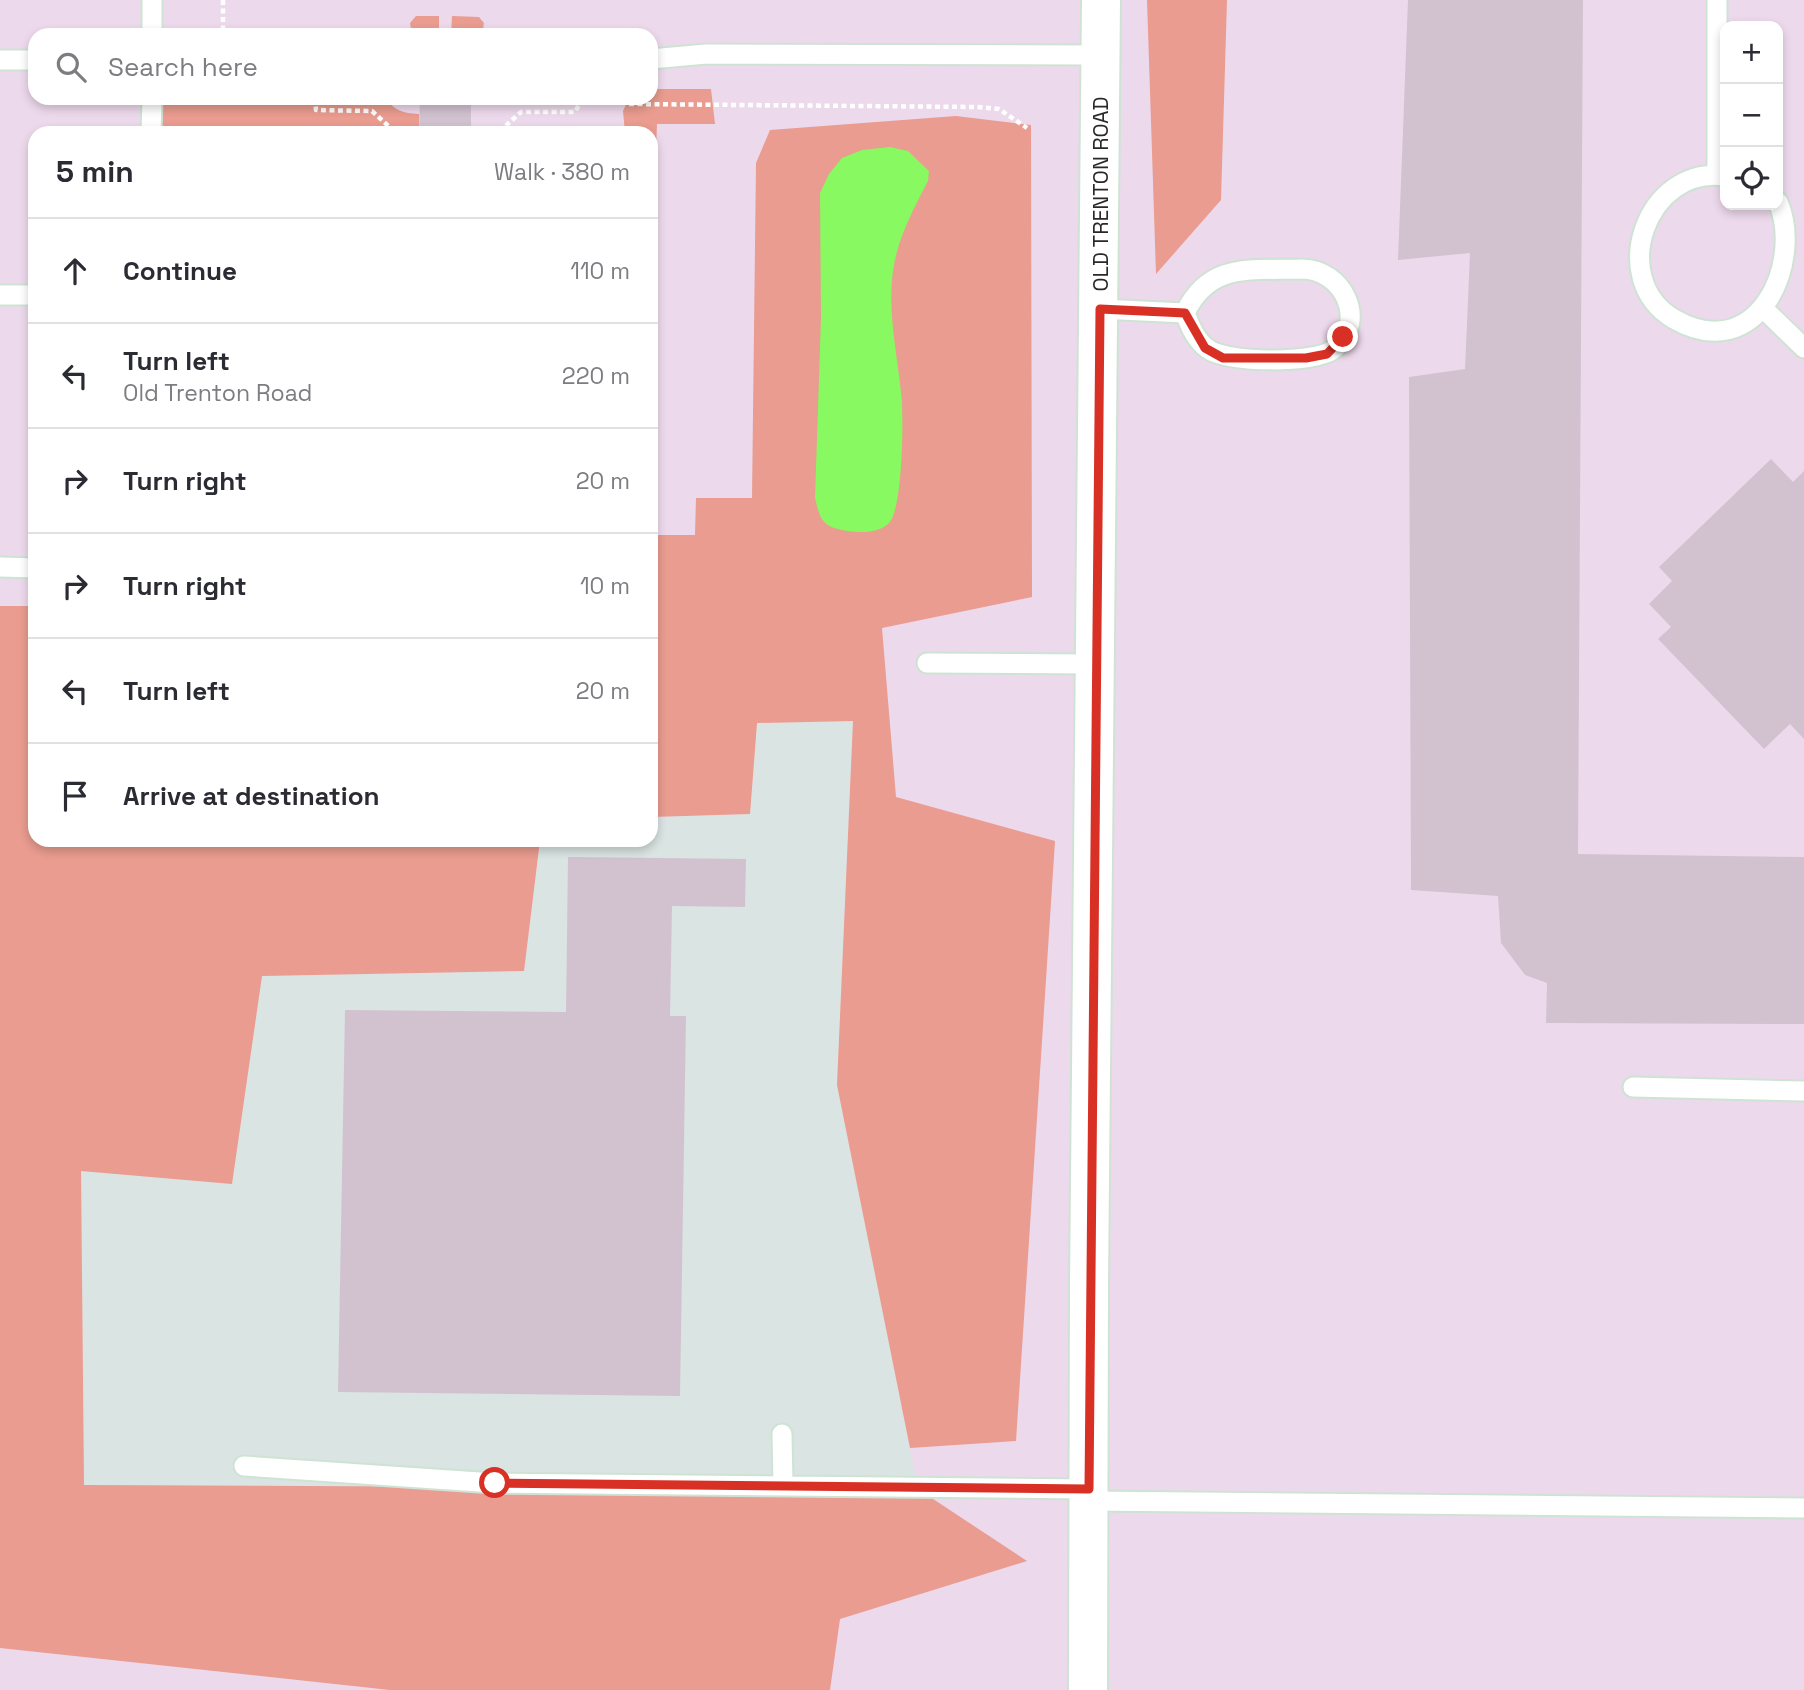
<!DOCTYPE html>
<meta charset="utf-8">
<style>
body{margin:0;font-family:"Space Grotesk",sans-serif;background:#f7f7f7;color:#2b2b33}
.controls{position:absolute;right:21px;top:21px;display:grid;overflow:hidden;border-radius:14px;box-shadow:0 4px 10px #0003}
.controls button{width:63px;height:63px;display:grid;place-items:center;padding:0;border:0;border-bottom:2px solid #e1e1e2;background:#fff;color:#2b2b33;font:35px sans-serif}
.stop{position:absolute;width:21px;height:21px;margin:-16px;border:5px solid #d93025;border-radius:50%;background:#fff}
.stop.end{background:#d93025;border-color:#fff;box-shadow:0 2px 7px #0008}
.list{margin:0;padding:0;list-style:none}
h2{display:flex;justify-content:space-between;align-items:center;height:91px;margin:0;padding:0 28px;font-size:30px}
h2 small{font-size:23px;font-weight:400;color:#7c7c81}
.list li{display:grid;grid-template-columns:46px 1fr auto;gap:21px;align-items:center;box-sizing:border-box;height:105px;padding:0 28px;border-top:2px solid #e1e1e2}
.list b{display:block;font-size:26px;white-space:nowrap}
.list p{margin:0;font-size:23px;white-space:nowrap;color:#7c7c81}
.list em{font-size:23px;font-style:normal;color:#7c7c81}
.icon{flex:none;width:38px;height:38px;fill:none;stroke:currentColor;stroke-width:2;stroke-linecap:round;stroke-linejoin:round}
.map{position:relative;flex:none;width:1804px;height:1690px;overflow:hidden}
.search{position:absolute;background:#fff;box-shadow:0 4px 10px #0003;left:28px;top:28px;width:630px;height:77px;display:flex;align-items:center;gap:18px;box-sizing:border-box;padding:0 24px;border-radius:21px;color:#7c7c81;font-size:26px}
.panel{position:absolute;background:#fff;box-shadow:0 4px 10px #0003;left:28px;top:126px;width:630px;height:721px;border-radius:21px}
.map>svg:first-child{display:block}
</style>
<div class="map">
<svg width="1804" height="1690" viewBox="0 0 1804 1690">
<rect width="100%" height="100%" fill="#edd9ec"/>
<path fill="#dae4e2" d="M853,721L837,1085L918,1489L84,1485L81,1171L231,1184L262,976L524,971L540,840H651V817L750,814L757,723Z"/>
<path fill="#e99c8f" d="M1147,0H1227L1221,200L1156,274Z
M416,16H439V35H412L410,23Z
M452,16L479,17L484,23L482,35H451Z
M651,89H711L715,124H657L656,150L651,151V133H625L623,111L629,98H651Z
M152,98H385C395,111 403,113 419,114V133H151Z
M956,116L1031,125L1032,597L882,628L896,797L1055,841L1016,1441L910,1448L837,1085L853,721L757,723L750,814L651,817V535H695L696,498H752L756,163L770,130Z
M0,606H35V840H540L524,971L262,976L232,1184L81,1171L84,1485L918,1489L1027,1561L840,1619L830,1690H390L0,1648Z"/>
<path fill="#88f961" d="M890,147L908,151L929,171L928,181C911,214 895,243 892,280C889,319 897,354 901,392C904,414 903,509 889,523C878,535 852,533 838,529C820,525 819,514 815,498L821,317L820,193L829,174L842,158L862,150Z"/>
<path fill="#d2c2d0" d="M1408,0H1583L1578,854L1804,857V1024L1546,1023L1547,983L1525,975L1501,943L1498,896L1411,890L1409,377L1465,369L1470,253L1398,260Z
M420,98H471V133H419Z
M1771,459L1793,482L1804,471V739L1790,724L1764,749L1658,639L1671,627L1649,604L1672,581L1659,567Z
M568,857L746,859L745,907L672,906L670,1016H686L680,1396L338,1392L345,1010L566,1012Z"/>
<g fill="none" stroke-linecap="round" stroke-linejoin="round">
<g stroke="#cee3d4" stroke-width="23">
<path id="service" d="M152,0V35
M651,59L706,54L1102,55
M0,60H35
M151,133L152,98
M1717,175V0
M1725,176C1647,165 1606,279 1674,319C1757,367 1804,263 1778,202
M1302,269C1342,269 1369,320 1334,349C1316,364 1226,363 1208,349C1196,341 1190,326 1185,313C1210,261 1252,271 1302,269Z
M0,295H35
M1100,309L1185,313
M1769,314L1804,348
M0,567L35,568
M927,663L1096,664
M1633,1087L1804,1091
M782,1434L783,1484
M244,1466L494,1483L1089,1489
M1089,1501L1804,1508"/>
</g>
<g stroke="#cee3d4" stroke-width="42">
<path id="secondary" d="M1088,1690L1089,1286L1101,0"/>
</g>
<path stroke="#fff" stroke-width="4.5" stroke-dasharray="5 3.5" stroke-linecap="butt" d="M223,0V35
M315,98L316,110L372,111L396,133L500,131L521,112H575L580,103
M629,104L977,107L999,109L1027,128"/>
<use href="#service" stroke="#fff" stroke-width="19"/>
<use href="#secondary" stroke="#fff" stroke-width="38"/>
</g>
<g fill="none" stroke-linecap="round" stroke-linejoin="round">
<path stroke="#d93025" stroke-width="9" d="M495,1483L1089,1489L1100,309L1185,313L1205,348L1223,358H1306L1327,354L1343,337"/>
</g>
<g text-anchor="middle" stroke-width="5" stroke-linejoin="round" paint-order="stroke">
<g font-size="21" fill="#292929" stroke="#fff">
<text transform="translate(1101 194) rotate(-90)" y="7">OLD TRENTON ROAD</text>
</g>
</g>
</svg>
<div class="controls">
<button>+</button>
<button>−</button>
<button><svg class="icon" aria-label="locate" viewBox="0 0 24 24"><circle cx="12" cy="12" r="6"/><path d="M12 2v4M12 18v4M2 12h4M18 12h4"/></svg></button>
</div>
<div class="stop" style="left:495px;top:1483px"></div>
<div class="stop end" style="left:1343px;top:337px"></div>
<div class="search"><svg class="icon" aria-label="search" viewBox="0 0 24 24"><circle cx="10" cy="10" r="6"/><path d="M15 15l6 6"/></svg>Search here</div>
<section class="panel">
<h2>5 min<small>Walk · 380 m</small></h2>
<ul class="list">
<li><svg class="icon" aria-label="ahead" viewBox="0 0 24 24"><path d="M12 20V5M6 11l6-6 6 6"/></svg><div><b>Continue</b></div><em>110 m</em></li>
<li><svg class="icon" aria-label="left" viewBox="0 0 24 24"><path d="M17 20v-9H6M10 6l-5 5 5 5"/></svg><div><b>Turn left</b><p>Old Trenton Road</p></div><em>220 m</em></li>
<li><svg class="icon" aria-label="right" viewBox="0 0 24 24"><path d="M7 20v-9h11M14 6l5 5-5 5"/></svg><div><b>Turn right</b></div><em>20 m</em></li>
<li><svg class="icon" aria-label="right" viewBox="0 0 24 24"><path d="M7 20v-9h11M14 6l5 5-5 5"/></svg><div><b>Turn right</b></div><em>10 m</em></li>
<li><svg class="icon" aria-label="left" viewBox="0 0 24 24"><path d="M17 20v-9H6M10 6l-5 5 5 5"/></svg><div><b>Turn left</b></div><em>20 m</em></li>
<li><svg class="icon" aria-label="arrive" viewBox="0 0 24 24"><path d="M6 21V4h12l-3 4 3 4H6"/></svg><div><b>Arrive at destination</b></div></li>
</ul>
</section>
</div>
